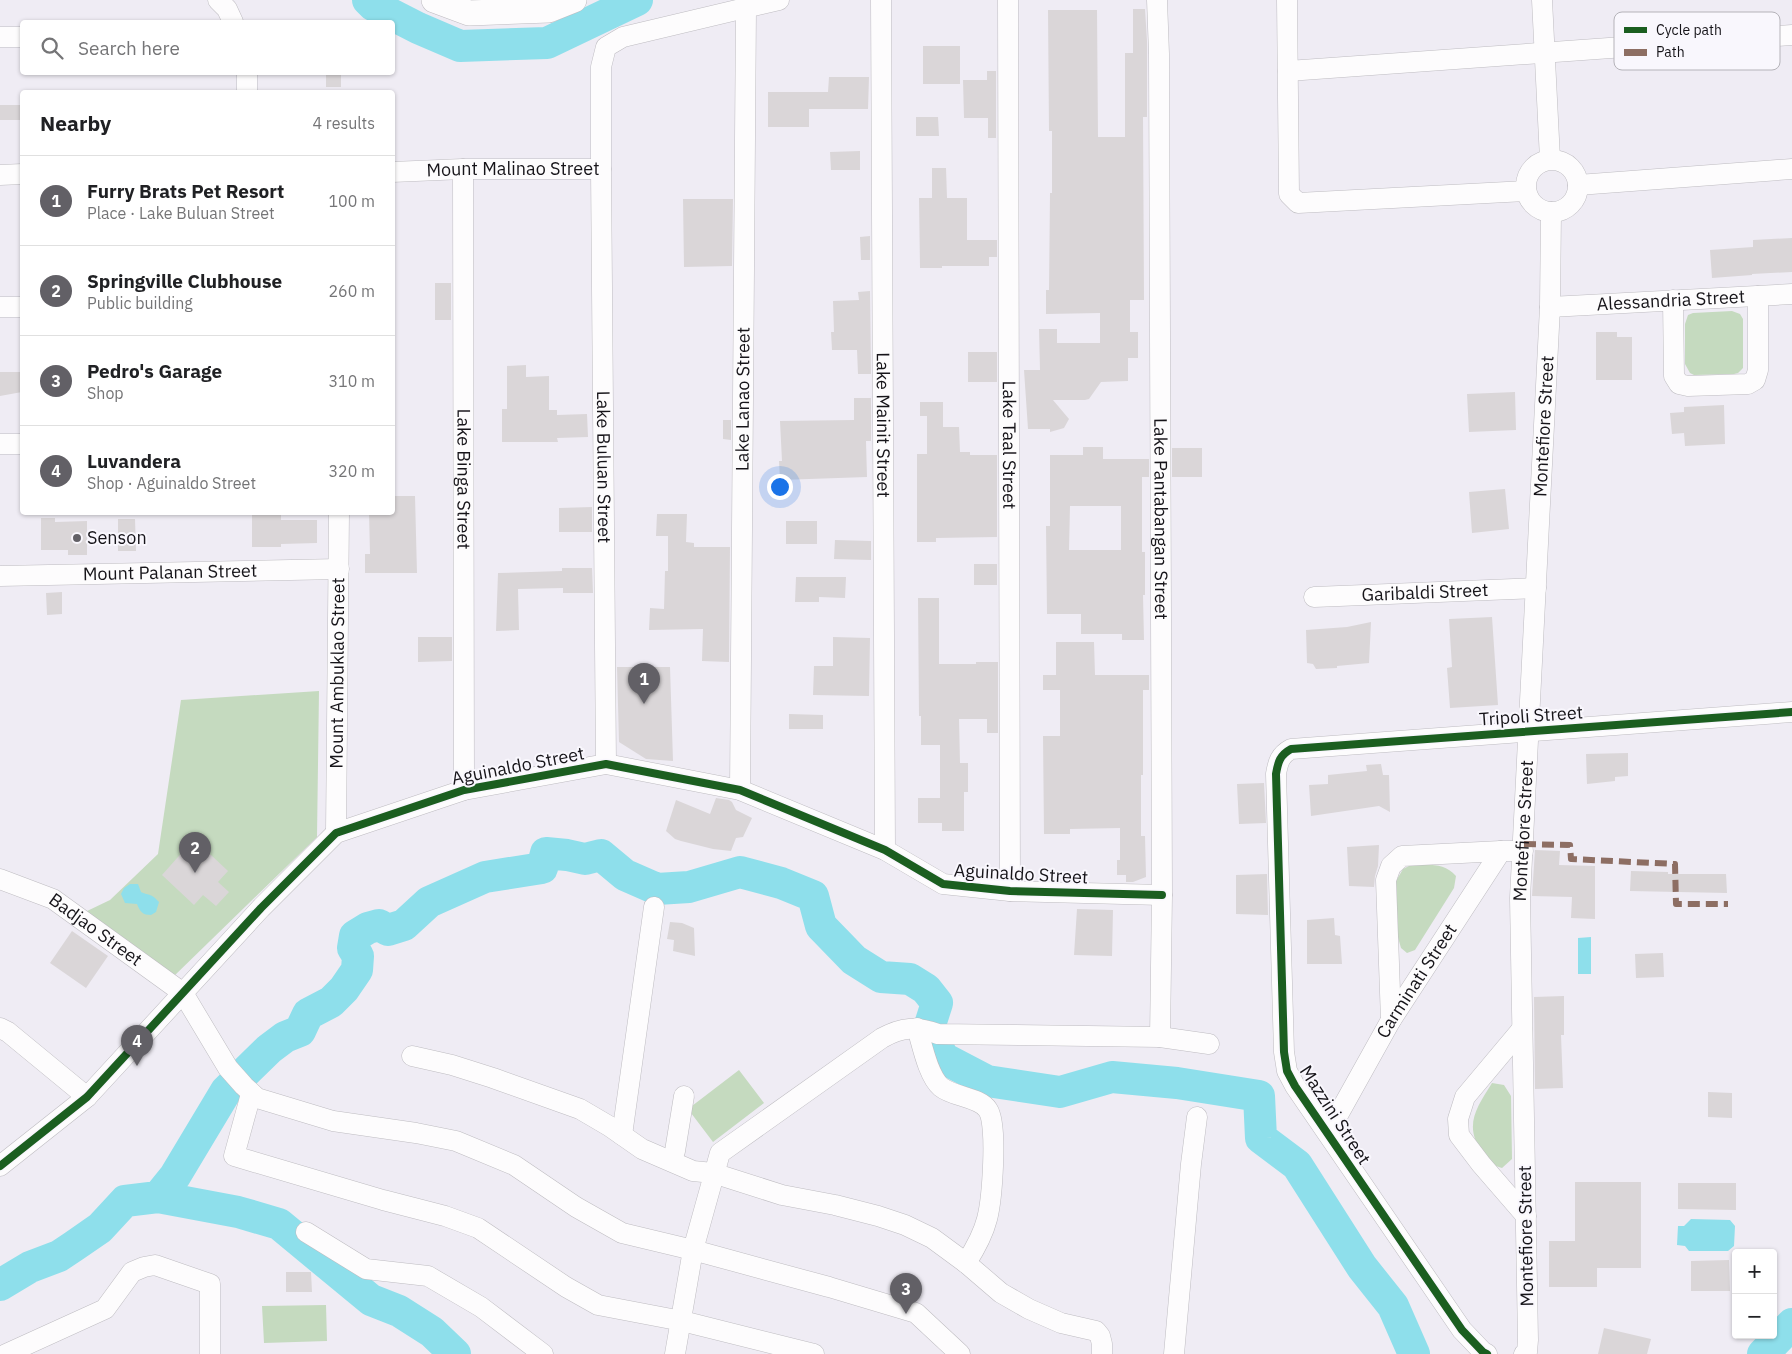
<!DOCTYPE html>
<meta charset="utf-8">
<style>
body{margin:0;font-family:"IBM Plex Sans",sans-serif;background:#f6f6f6;color:#202124}
.controls{position:absolute;right:15px;bottom:15px;display:grid;overflow:hidden;border-radius:5px;box-shadow:0 1px 4px #0004}
.controls button{width:45px;height:45px;display:grid;place-items:center;padding:0;border:0;border-bottom:1px solid #e0e0e0;background:#fff;color:#202124;font:25px sans-serif}
.you{position:absolute;left:779px;top:486px;width:18px;height:18px;margin:-12px;border:4px solid #fff;border-radius:50%;background:#1a73e8;box-shadow:0 0 0 8px #1a73e833}
.badge{display:grid;place-items:center;width:32px;height:32px;border-radius:50%;background:#626066;color:#fff;font-size:16px;font-weight:700}
.pin{position:absolute;translate:-50% -41px;filter:drop-shadow(0 1px 2px #0008)}
.pin::after{content:'';position:absolute;top:26px;width:18px;height:15px;background:inherit;clip-path:polygon(0 0,100% 0,50% 100%)}
.list{margin:0;padding:0;list-style:none}
h2{display:flex;justify-content:space-between;align-items:center;height:65px;margin:0;padding:0 20px;font-size:21px}
h2 small{font-size:16px;font-weight:400;color:#757577}
.list li{display:grid;grid-template-columns:32px 1fr auto;gap:15px;align-items:center;box-sizing:border-box;height:90px;padding:0 20px;border-top:1px solid #e0e0e0}
.list b{display:block;font-size:19px;white-space:nowrap}
.list p{margin:0;font-size:16px;white-space:nowrap;color:#757577}
.list em{font-size:16px;font-style:normal;color:#757577}
.icon{flex:none;width:28px;height:28px;fill:none;stroke:currentColor;stroke-width:2;stroke-linecap:round;stroke-linejoin:round}
.map{position:relative;flex:none;width:1792px;height:1354px;overflow:hidden}
.search{position:absolute;background:#fff;box-shadow:0 1px 4px #0004;left:20px;top:20px;width:375px;height:55px;display:flex;align-items:center;gap:12px;box-sizing:border-box;padding:0 18px;border-radius:5px;color:#757577;font-size:19px}
.panel{position:absolute;background:#fff;box-shadow:0 1px 4px #0004;left:20px;top:90px;width:375px;height:425px;border-radius:5px}
.map>svg:first-child{display:block}
</style>
<div class="map">
<svg width="1792" height="1354" viewBox="0 0 1792 1354">
<rect width="100%" height="100%" fill="#efecf4"/>
<path fill="#c5dabf" d="M1732,311L1740,314L1743,319V368L1738,373L1734,374L1694,375L1690,373L1685,364V324L1688,315L1693,313Z
M319,691L317,837L172,978L85,912L110,900L158,854L181,700Z
M1411,865C1429,865 1444,862 1456,876L1454,888L1415,950L1407,953L1401,948L1397,934L1396,881L1403,869Z
M739,1070L764,1103L713,1142L688,1109Z
M1492,1083L1504,1085L1511,1096L1512,1159L1502,1168C1493,1166 1490,1161 1484,1154C1462,1127 1477,1107 1492,1083Z
M326,1305L327,1341L264,1343L262,1306Z"/>
<path fill="#8edfeb" d="M130,884H138L141,892C150,896 151,893 159,902L156,912L151,915C143,915 140,912 137,904L125,903L121,894L124,888Z
M1591,937V974H1578V938Z
M1691,1219L1730,1220L1735,1226L1734,1246L1728,1251H1689L1685,1246L1677,1245L1678,1226H1684Z"/>
<g fill="none" stroke-linecap="round" stroke-linejoin="round">
<path stroke="#8edfeb" stroke-width="32" d="M368,0L373,5L418,28L460,46L547,43L637,0
M158,1197L175,1176L226,1091L269,1049L285,1037L300,1031L308,1014L331,1002L344,989L357,970L358,956L353,948L355,936L368,928L379,925L388,930L404,925L429,902L485,877L542,868L546,853L567,855L585,859L601,855L625,875L657,889L689,887L740,872L781,883L813,896L821,926L854,960L881,977L910,979L926,989L937,1003L929,1028L943,1058L987,1081L1060,1092L1112,1077L1177,1083L1259,1096L1261,1138L1297,1165L1362,1267L1393,1306L1414,1354
M0,1285L30,1267L59,1256L74,1246L100,1228L125,1201L158,1197L238,1212L279,1224L371,1300L399,1311L432,1332L455,1354
M1763,1354L1792,1324"/>
</g>
<path fill="#dad6d8" fill-rule="evenodd" d="M1133,9H1145L1147,41V117H1143L1144,300H1130V332H1138V358H1128V381L1101,382L1089,399L1085,400H1053L1069,419L1064,428L1050,432V429H1028L1024,370H1040L1039,329H1057V343H1100V313L1046,314V290H1049L1050,193H1052V131H1049L1048,10H1097L1098,137H1125V53H1133Z
M923,46H960V84H923Z
M987,71H996V138H988V118H964L963,80H987Z
M326,72H341V87H326Z
M829,77H869L868,109H809V127H768V92H828Z
M0,105H22V120H0Z
M916,117H938L939,136H916Z
M860,151V170H831L830,152Z
M932,168H946L947,198H967V240H997V257H989V266H942V268H920L919,198H932Z
M683,199H733L732,266L684,267Z
M870,236V260H861L860,237Z
M1792,238V272L1752,274V275L1712,278L1710,250L1753,247V240Z
M435,283H451V320H435Z
M870,291L871,374H858L857,350H832L831,332H834L833,301L859,300L858,292Z
M1596,332H1617V337H1632V380H1596Z
M968,352H997V382H968Z
M526,365V377L549,376V410H557V415L587,414L588,437L557,438L558,442H502V409H507V366Z
M0,372H21L22,392L0,396Z
M1515,392L1516,430L1469,432L1467,394Z
M854,398H871V441H866L867,477L780,480L779,461H782L780,421L854,420Z
M920,402H943V427H959L960,452H970V455H997V537L936,538V542H917V454H927V416H920Z
M1724,405L1725,444L1685,446L1684,433L1672,434L1670,413L1684,412V407Z
M723,420H731V440L723,439Z
M1083,447H1103V459H1149V477H1142V552H1145V595H1143L1144,640H1122V634H1081V614H1047L1046,526H1050V455H1083ZM1070,506H1121V550H1069Z
M1172,448H1202V477H1172Z
M1505,489L1509,529L1472,533L1469,492Z
M392,496H415L417,573H365V554H370L369,512H392Z
M592,507V532H559V508Z
M252,512H281V520H317V543L281,544V547H252Z
M657,514H687L686,542L694,543V547H730L729,662L702,661L703,629L649,630L650,608L664,609L665,571H668V536H656Z
M41,518H55V522L87,521V555H68V550H41Z
M118,519H135L136,551H118Z
M786,521H817V544H786Z
M835,540L871,541V560L834,559Z
M974,564H997V585H974Z
M562,568H592L593,593H563V588L518,589L519,630L496,631L498,573L562,571Z
M796,577H846L845,598L819,597V602H795Z
M62,592V614L47,615L46,593Z
M918,598H939V664H976V662H998V733H987V719H959L960,763H968V792H964V831H942V823H918V798H940V745H921V716H919Z
M1492,617L1498,705L1450,708L1447,668L1452,667L1449,619Z
M1371,622L1369,663L1337,666V668L1316,669L1313,664L1307,663L1306,630L1347,627Z
M418,637H452V661L418,662Z
M833,637L870,638L869,696L813,695L814,666H833Z
M1056,642H1094L1095,675H1149V690H1143V775H1141V836H1145L1146,877L1133,882H1126V875H1117V860H1120V828L1070,829V834H1044L1043,736H1060V690H1043V675H1056Z
M617,667H670L673,761L646,759L619,742Z
M789,714L823,715V729H789Z
M1628,753V776L1615,777V781L1587,784L1586,754Z
M1381,764L1383,775H1389L1390,812L1379,806L1311,816L1309,785L1328,784V775L1367,771L1366,765Z
M1264,783L1266,823L1239,824L1237,784Z
M716,798L729,800L732,802L736,810L752,818L743,837L736,838L731,851L713,849L681,841L675,839L666,831L676,800L710,814Z
M194,839L228,871L218,882L229,892L216,906L203,895L194,905L162,875Z
M1379,845L1378,866L1375,876L1374,887L1349,886L1347,847Z
M1535,850L1560,851L1559,865L1595,866V919L1571,918L1572,897L1532,896Z
M1631,871L1668,872V874H1726L1727,893L1630,891Z
M1267,874L1268,915L1236,914V875Z
M1077,909L1113,910L1112,956L1074,955Z
M1334,918L1335,935L1340,936L1342,964H1307V920Z
M670,922L682,923L694,928L695,956L673,951L674,940L667,939Z
M72,931L108,956L86,988L50,963Z
M1663,953L1664,977L1636,978L1635,954Z
M1564,996V1035H1561L1563,1088L1535,1089L1534,997Z
M1708,1092L1732,1093V1118L1708,1117Z
M1575,1182H1641V1268H1597V1287H1549V1241H1575Z
M1678,1183H1736V1210L1678,1209Z
M1729,1260L1730,1291H1691V1261Z
M286,1272H311L312,1292H286Z
M1604,1328L1651,1339L1647,1354H1598Z"/>
<g fill="none" stroke-linecap="round" stroke-linejoin="round">
<g stroke="#bebcc1" stroke-width="21">
<g id="minor">
<path d="M218,0L227,9L233,22"/>
<path id="s1" d="M881,0L885,850"/>
<path id="s2" d="M1008,0L1010,891"/>
<path id="s3" d="M1157,0L1159,54L1162,895L1160,1037"/>
<path d="M1287,0L1289,194L1298,203L1526,191"/>
<path d="M1542,0L1550,159"/>
<path d="M0,37H22"/>
<path d="M1288,71L1792,35"/>
<path d="M247,92V72"/>
<circle cx="1552" cy="186" r="26"/>
<path id="s4" d="M463,169L464,790"/>
<path id="s5" d="M601,169L606,764"/>
<path id="s6" d="M392,172L463,169H601V67L606,47L623,37L779,0"/>
<path d="M0,175L22,174"/>
<path d="M1578,185L1792,169"/>
<path d="M1673,300L1674,376L1679,384L1688,386L1748,384L1755,380L1758,370V296"/>
<path d="M0,307H22"/>
<path id="s7" d="M1550,307L1792,294"/>
<path d="M0,444H22"/>
<path id="s8" d="M0,576L339,569"/>
<path id="s9" d="M1314,597L1536,588"/>
<path id="s10" d="M740,790L746,8"/>
<path id="s11" d="M336,833L339,512"/>
<path id="s12" d="M0,879L53,899L183,993L228,1068L244,1086L257,1098L333,1121L416,1133L456,1141L514,1165L576,1207L622,1233L693,1250L829,1287L916,1313L960,1354"/>
<path d="M1391,1020L1386,880L1391,866L1402,856L1501,851"/>
<path d="M0,1028L8,1032L87,1097"/>
<path d="M917,1028C922,1044 928,1076 941,1087C953,1097 980,1097 988,1110C998,1125 992,1200 987,1219C983,1235 975,1249 966,1263"/>
<path d="M1522,1029L1465,1097L1458,1119L1459,1135L1481,1164L1526,1216"/>
<path d="M412,1056L452,1065L493,1078L580,1109L609,1126L642,1149L693,1171L713,1173L782,1195L835,1205L878,1216L905,1225L932,1238L966,1263L1001,1293L1029,1309L1061,1323L1096,1331L1100,1336L1102,1344V1354"/>
<path d="M251,1094L234,1156L383,1200L445,1216L478,1228L566,1287L598,1305L682,1321L814,1354"/>
<path id="s13" d="M1328,1133L1391,1020L1501,851H1523"/>
<path d="M622,1135L654,907"/>
<path d="M671,1161L675,1151L684,1096"/>
<path d="M0,1166L87,1097L261,908L336,833L464,790L606,764L740,790L885,850L943,884L1010,891L1162,895"/>
<path d="M306,1232L366,1269L428,1276L481,1307L543,1354"/>
<path d="M6,1354L105,1309L132,1272L144,1267L155,1265L210,1284V1354"/>
<path d="M675,1354L693,1250L720,1153L882,1038C902,1027 916,1026 938,1034L1160,1037L1209,1044"/>
<path d="M1174,1354L1191,1164L1197,1117"/>
<path d="M1487,1354L1483,1352L1462,1330L1295,1086L1287,1071L1284,1052L1276,774C1278,762 1280,755 1291,749L1792,712"/>
<path id="s14" d="M1524,1354L1527,1352L1528,1340L1520,898L1550,307L1551,212"/>
</g>
</g>
<g stroke="#bebcc1" stroke-width="26">
<path id="tertiary" d="M434,0L469,13L549,10L574,0"/>
</g>
<use href="#minor" stroke="#fdfcfd" stroke-width="20"/>
<use href="#tertiary" stroke="#fdfcfd" stroke-width="25"/>
<path stroke="#8d6e63" stroke-width="6" stroke-dasharray="12 6" stroke-linecap="butt" d="M1524,844L1570,845L1571,859L1675,864L1676,904H1728"/>
<g stroke="#f9f7fd" stroke-width="11">
<path id="cycleway" d="M0,1166L87,1097L261,908L336,833L464,790L606,764L740,790L885,850L943,884L1010,891L1162,895
M1487,1354L1483,1352L1462,1330L1295,1086L1287,1071L1284,1052L1276,774C1278,762 1280,755 1291,749L1792,712"/>
</g>
<use href="#cycleway" stroke="#1b5e20" stroke-width="8"/>
</g>
<circle fill="#626066" stroke="#f9f7fd" stroke-width="2" cx="77" cy="538" r="5"/>
<g text-anchor="middle" stroke-width="4" stroke-linejoin="round" paint-order="stroke">
<g font-size="18" fill="#161419" stroke="#f9f7fd">
<text dy="6" stroke="none"><textPath href="#s6" startOffset="121">Mount Malinao Street</textPath></text>
<text dy="6" stroke="none"><textPath href="#s7" startOffset="121">Alessandria Street</textPath></text>
<text dy="6" stroke="none"><textPath href="#s10" startOffset="391">Lake Lanao Street</textPath></text>
<text dy="6" stroke="none"><textPath href="#s1" startOffset="425">Lake Mainit Street</textPath></text>
<text dy="6" stroke="none"><textPath href="#s14" startOffset="930">Montefiore Street</textPath></text>
<text dy="6" stroke="none"><textPath href="#s2" startOffset="445">Lake Taal Street</textPath></text>
<text dy="6" stroke="none"><textPath href="#s5" startOffset="298">Lake Buluan Street</textPath></text>
<text dy="6" stroke="none"><textPath href="#s4" startOffset="310">Lake Binga Street</textPath></text>
<text dy="6" stroke="none"><textPath href="#s3" startOffset="519">Lake Pantabangan Street</textPath></text>
<text dy="6" stroke="none"><textPath href="#s8" startOffset="170">Mount Palanan Street</textPath></text>
<text dy="6" stroke="none"><textPath href="#s9" startOffset="111">Garibaldi Street</textPath></text>
<text dy="6" stroke="none"><textPath href="#s11" startOffset="160">Mount Ambuklao Street</textPath></text>
<text transform="translate(1531 716) rotate(-4)" y="6">Tripoli Street</text>
<text transform="translate(518 766) rotate(-11)" y="6">Aguinaldo Street</text>
<text dy="6" stroke="none"><textPath href="#s14" startOffset="525">Montefiore Street</textPath></text>
<text transform="translate(1021 874) rotate(3)" y="6">Aguinaldo Street</text>
<text dy="6" stroke="none"><textPath href="#s12" startOffset="109">Badjao Street</textPath></text>
<text dy="6" stroke="none"><textPath href="#s13" startOffset="176">Carminati Street</textPath></text>
<text transform="translate(1335 1115) rotate(57)" y="6">Mazzini Street</text>
<text transform="translate(1526 1236) rotate(-91)" y="6">Montefiore Street</text>
</g>
<g font-size="18" fill="#161419" stroke="#f9f7fd" text-anchor="start">
<text x="87" y="544">Senson</text>
</g>
</g>
<rect x="1614" y="12" width="166" height="58" rx="8" fill="#f9f7fd" stroke="#b5b3b9" stroke-width="1"/>
<rect x="1624" y="27" width="23" height="6" fill="#1b5e20"/>
<rect x="1624" y="49" width="23" height="7" fill="#8d6e63"/>
<g font-size="14" fill="#161419">
<text x="1656" y="35">Cycle path</text>
<text x="1656" y="57">Path</text>
</g>
</svg>
<div class="controls">
<button>+</button>
<button>−</button>
</div>
<div class="you"></div>
<div class="pin badge" style="left:644px;top:704px">1</div>
<div class="pin badge" style="left:195px;top:873px">2</div>
<div class="pin badge" style="left:906px;top:1314px">3</div>
<div class="pin badge" style="left:137px;top:1066px">4</div>
<div class="search"><svg class="icon" aria-label="search" viewBox="0 0 24 24"><circle cx="10" cy="10" r="6"/><path d="M15 15l6 6"/></svg>Search here</div>
<section class="panel">
<h2>Nearby<small>4 results</small></h2>
<ul class="list">
<li><span class="badge">1</span><div><b>Furry Brats Pet Resort</b><p>Place · Lake Buluan Street</p></div><em>100 m</em></li>
<li><span class="badge">2</span><div><b>Springville Clubhouse</b><p>Public building</p></div><em>260 m</em></li>
<li><span class="badge">3</span><div><b>Pedro's Garage</b><p>Shop</p></div><em>310 m</em></li>
<li><span class="badge">4</span><div><b>Luvandera</b><p>Shop · Aguinaldo Street</p></div><em>320 m</em></li>
</ul>
</section>
</div>
